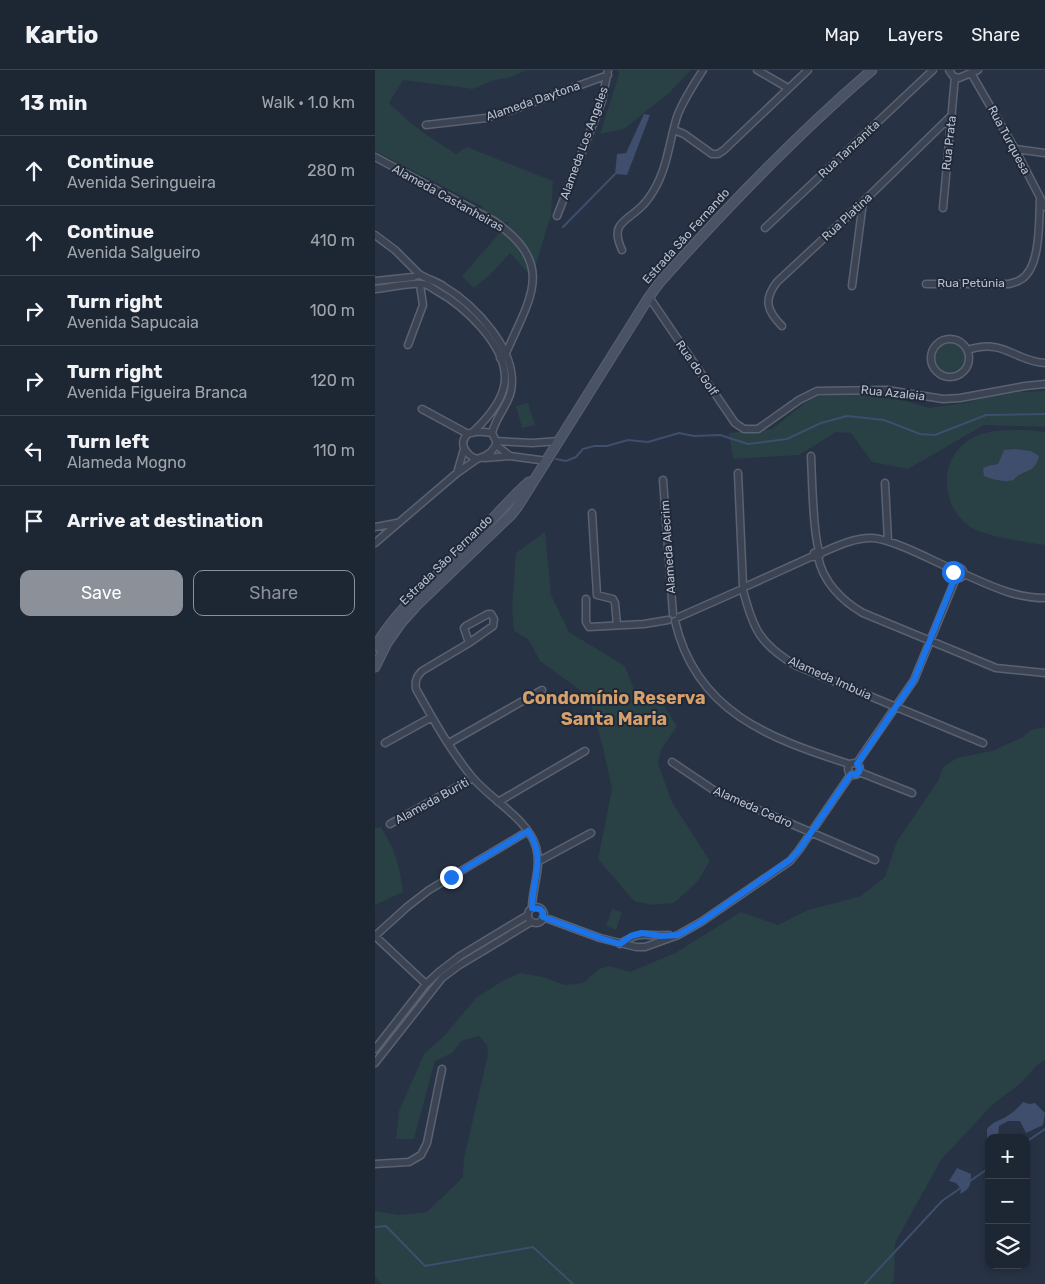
<!DOCTYPE html>
<meta charset="utf-8">
<style>
body{margin:0;font-family:Rubik,sans-serif;background:#252e3b;color:#f1f3f6}
.controls{position:absolute;right:15px;bottom:15px;display:grid;overflow:hidden;border-radius:10px;box-shadow:0 2px 8px #0003}
.controls button{width:45px;height:45px;display:grid;place-items:center;padding:0;border:0;border-bottom:1px solid #3b434e;background:#1d2633;color:#f1f3f6;font:25px sans-serif}
.stop{position:absolute;width:15px;height:15px;margin:-11px;border:4px solid #1a73e8;border-radius:50%;background:#fff}
.stop.end{background:#1a73e8;border-color:#fff;box-shadow:0 1px 5px #0008}
.list{margin:0;padding:0;list-style:none}
h2{display:flex;justify-content:space-between;align-items:center;height:65px;margin:0;padding:0 20px;font-size:21px}
h2 small{font-size:16px;font-weight:400;color:#a0a5ac}
.list li{display:grid;grid-template-columns:32px 1fr auto;gap:15px;align-items:center;box-sizing:border-box;height:70px;padding:0 20px;border-top:1px solid #3b434e}
.list b{display:block;font-size:19px;white-space:nowrap}
.list p{margin:0;font-size:16px;white-space:nowrap;color:#a0a5ac}
.list em{font-size:16px;font-style:normal;color:#a0a5ac}
.actions{display:flex;gap:10px;padding:15px 20px}
.actions a{flex:1;padding:11px 0;border:1px solid #8c9099;border-radius:10px;text-align:center;font-size:18px;color:#8c9099}
.actions .main{background:#8c9099;color:#fff}
.icon{flex:none;width:28px;height:28px;fill:none;stroke:currentColor;stroke-width:2;stroke-linecap:round;stroke-linejoin:round}
.map{position:relative;flex:none;width:670px;height:1214px;overflow:hidden}
header{display:flex;align-items:center;gap:30px;box-sizing:border-box;height:70px;padding:0 25px;background:#1d2633;border-bottom:1px solid #3b434e}
header strong{font-size:24px}
nav{display:flex;gap:28px;margin-inline-start:auto;font-size:18px}
main{display:flex}
aside{flex:1;background:#1d2633}
.map>svg:first-child{display:block}
</style>
<header>
<strong>Kartio</strong>
<nav><a>Map</a><a>Layers</a><a>Share</a></nav>
</header>
<main>
<aside>
<h2>13 min<small>Walk · 1.0 km</small></h2>
<ul class="list">
<li><svg class="icon" aria-label="ahead" viewBox="0 0 24 24"><path d="M12 20V5M6 11l6-6 6 6"/></svg><div><b>Continue</b><p>Avenida Seringueira</p></div><em>280 m</em></li>
<li><svg class="icon" aria-label="ahead" viewBox="0 0 24 24"><path d="M12 20V5M6 11l6-6 6 6"/></svg><div><b>Continue</b><p>Avenida Salgueiro</p></div><em>410 m</em></li>
<li><svg class="icon" aria-label="right" viewBox="0 0 24 24"><path d="M7 20v-9h11M14 6l5 5-5 5"/></svg><div><b>Turn right</b><p>Avenida Sapucaia</p></div><em>100 m</em></li>
<li><svg class="icon" aria-label="right" viewBox="0 0 24 24"><path d="M7 20v-9h11M14 6l5 5-5 5"/></svg><div><b>Turn right</b><p>Avenida Figueira Branca</p></div><em>120 m</em></li>
<li><svg class="icon" aria-label="left" viewBox="0 0 24 24"><path d="M17 20v-9H6M10 6l-5 5 5 5"/></svg><div><b>Turn left</b><p>Alameda Mogno</p></div><em>110 m</em></li>
<li><svg class="icon" aria-label="arrive" viewBox="0 0 24 24"><path d="M6 21V4h12l-3 4 3 4H6"/></svg><div><b>Arrive at destination</b></div></li>
</ul>
<div class="actions"><a class="main">Save</a><a>Share</a></div>
</aside>
<div class="map">
<svg width="670" height="1214" viewBox="0 0 670 1214">
<rect width="100%" height="100%" fill="#273244"/>
<path fill="#294045" d="M0,0H152L136,7L116,11L98,19L28,10L14,33C35,54 55,68 81,84L92,77L178,111L176,145L157,207L135,183L115,205L99,218L87,206L134,152L110,153L108,137L0,81Z
M243,0H316L295,22L249,59L225,64L244,4Z
M559 287a16 16 0 1 1 32 0a16 16 0 1 1-32 0Z
M670,321V357L609,355L533,399L497,392L476,363L461,362L424,385L358,389L354,363L397,359L439,326L506,324L554,338L590,333L626,323Z
M153,333L160,355L147,358L141,336Z
M655,360L670,362V475C651,472 611,467 595,457C561,432 564,379 606,364C621,359 639,360 655,360Z
M170,462L176,525L194,562L250,596L262,627L282,625L302,656L286,680L283,693L297,732L335,791L322,812L299,833L277,835L259,831L223,789L237,719L228,678L214,627L165,591L153,569L139,561L137,538L141,483Z
M670,657V990L661,996L645,1014L617,1035L566,1090L520,1173L519,1210L516,1214H7L0,1207V1141L24,1145L52,1142L88,1107L89,1088L113,984L112,975L104,966L87,971L77,983L60,991L39,1069H21L24,1041L49,984L69,966L101,928L129,910L145,903L168,907L190,915L208,913L224,899L235,896L255,902L300,883L366,842L403,855L433,840L486,826L510,807L522,771L563,711L568,697L582,688L617,681L648,667L656,660Z
M6,757C21,782 24,793 28,822L0,835V758Z
M237,839L247,842L241,860L231,856Z"/>
<path fill="#3e4e6c" d="M269,44L275,45L252,105L240,104L242,84L251,83Z
M639,379L656,381L664,386C660,401 655,399 644,405C642,406 640,409 638,410C630,413 616,409 609,406L608,398L613,396L623,394L629,380Z
M648,1032L654,1034L660,1033L670,1043L668,1055L651,1063L645,1051H633L624,1056L623,1068H614V1071H612V1059C620,1050 623,1052 632,1046C639,1042 643,1038 648,1032Z
M582,1098L596,1104C596,1115 595,1119 585,1124L586,1119L581,1113L574,1111Z"/>
<g fill="none" stroke-linecap="round" stroke-linejoin="round">
<path stroke="#3e4e6c" stroke-width="2" d="M188,157L240,104
M181,389L191,391L201,387L208,379L219,376H232L253,370L273,372L304,363L319,366L345,365L373,374L412,369L446,353L472,346L509,350L545,364L560,365L611,345L670,344
M651,1072L670,1059
M595,1111L614,1098
M0,1157L11,1156L50,1196L158,1177L198,1214
M490,1214L567,1131L587,1117"/>
<g stroke="#5a6271" stroke-width="9">
<path id="street" d="M382,0L413,18
M574,0L578,6L584,8L603,0
M596,3L640,79L670,137
M51,55L111,48L137,40L233,5
M299,60L309,64L337,84H343L349,80L433,0
M640,79L670,83
M0,87L119,151C181,195 156,226 131,283L125,288
M568,138L580,7
M182,146L227,31L233,0
M390,158L558,0
M0,165L20,180L44,204
M247,180C234,152 252,152 268,135C272,131 276,125 279,120C292,98 294,74 301,50C305,35 319,14 328,0
M0,211L38,207L44,204C51,209 61,211 68,216C100,235 144,281 136,321C133,335 121,347 117,363
M551,214H634C637,213 642,212 645,210C666,199 664,151 665,129
M477,216L488,132
M0,219C16,218 34,212 48,214C53,214 58,219 62,221C89,236 130,274 130,308C130,329 112,349 97,363
M274,227L360,353L369,359H383L424,330L442,321L512,320L568,329L585,328L650,316L670,314
M407,256C392,241 388,230 402,212L488,132L577,45
M556 288a19 19 0 1 1 38 0a19 19 0 1 1-38 0Z
M33,275L48,235L45,215
M593,280C629,268 639,291 670,293
M47,339L93,364
M121,371L157,373L184,371
M121,375L135,386
M436,386C437,403 438,475 446,484L439,487V483L444,481
M109,388L135,386L172,391
M82,403L89,379
M363,403L368,515
M288,410L298,544
M510,413L513,471
M217,443L222,525L238,529L240,533L242,555
M0,457L22,453
M0,473L82,403L102,389L110,386L116,382L121,375V371L117,363C111,362 99,360 93,364C82,373 92,386 102,389
M446,483C462,476 481,467 498,468C520,470 558,491 579,500
M443,486C447,511 467,531 488,543L621,598L670,603
M577.5 503a5.5 5.5 0 1 1 11 0a5.5 5.5 0 1 1-11 0Z
M589,504C616,516 640,528 670,528
M372,516L438,486
M368,520C378,559 385,574 420,595L608,673
M211,529V552L214,557L269,554L293,550
M113,544H116L119,549L118,556L94,573L89,558L91,556Z
M304,547L365,520
M300,551C321,642 394,668 474,694
M94,573L47,601C41,607 40,611 41,619C58,649 75,680 97,707C115,729 153,749 161,777C167,798 157,818 157,838
M10,673L57,647
M74,673L167,620
M297,692L340,721L500,790
M473 699a6 6 0 1 1 12 0a6 6 0 1 1-12 0Z
M482,693L539,610L581,508
M484,702L537,723
M123,732L210,681
M15,754L98,708
M164,791L216,763
M153 845a8 8 0 1 1 16 0a8 8 0 1 1-16 0Z
M168,847L225,868L261,877H270L303,865L326,852L415,791L424,780L476,704
M0,866L32,837L54,820L153,761
M0,866L51,914
M245,874C268,859 270,867 294,865
M0,979L51,914L64,902L85,886L153,845
M0,993L67,908L83,896L156,852
M0,1094L34,1092L46,1085L52,1073L67,999"/>
</g>
<g stroke="#5a6271" stroke-width="11">
<path id="secondary" d="M0,577C24,536 60,508 93,475C113,455 132,431 154,412
M0,597L12,573L26,553L42,535L136,445L143,436L274,227L285,212C352,137 421,65 497,0"/>
</g>
<use href="#street" stroke="#3c4453" stroke-width="6"/>
<use href="#secondary" stroke="#4a5366" stroke-width="9"/>
</g>
<g fill="none" stroke-linecap="round" stroke-linejoin="round">
<path stroke="#1a73e8" stroke-width="6" d="M76,807L153,761C172,788 157,809 157,838L165,839L168,842V847L225,868L245,874L256,866L267,863L286,866L303,865L326,852L415,790L424,780L476,704L481,705L484,702L485,698L482,694L539,610L580,508L578,502"/>
</g>
<g text-anchor="middle" stroke-width="4" stroke-linejoin="round" paint-order="stroke">
<g font-size="12" fill="#b9c0cd" stroke="#202939">
<text transform="translate(158 31) rotate(-19)" y="4">Alameda Daytona</text>
<text transform="translate(634 70) rotate(62)" y="4">Rua Turquesa</text>
<text transform="translate(209 73) rotate(-70)" y="4">Alameda Los Angeles</text>
<text transform="translate(574 73) rotate(-84)" y="4">Rua Prata</text>
<text transform="translate(474 79) rotate(-43)" y="4">Rua Tanzanita</text>
<text transform="translate(73 128) rotate(29)" y="4">Alameda Castanheiras</text>
<text transform="translate(472 147) rotate(-43)" y="4">Rua Platina</text>
<text transform="translate(311 166) rotate(-48)" y="4">Estrada São Fernando</text>
<text x="596" y="217">Rua Petúnia</text>
<text transform="translate(322 298) rotate(55)" y="4">Rua do Golf</text>
<text transform="translate(518 323) rotate(6)" y="4">Rua Azaleia</text>
<text transform="translate(293 477) rotate(-94)" y="4">Alameda Alecrim</text>
<text transform="translate(71 490) rotate(-44)" y="4">Estrada São Fernando</text>
<text transform="translate(455 608) rotate(24)" y="4">Alameda Imbuia</text>
<text transform="translate(57 731) rotate(-29)" y="4">Alameda Buriti</text>
<text transform="translate(378 737) rotate(24)" y="4">Alameda Cedro</text>
</g>
<g font-size="18" font-weight="bold" fill="#d7a06a" stroke="#202939">
<text x="239" y="634">Condomínio Reserva<tspan x="239" dy="21">Santa Maria</tspan></text>
</g>
</g>
</svg>
<div class="controls">
<button>+</button>
<button>−</button>
<button><svg class="icon" aria-label="layers" viewBox="0 0 24 24"><path d="M12 4l9 5-9 5-9-5zM3 14l9 5 9-5"/></svg></button>
</div>
<div class="stop" style="left:578px;top:502px"></div>
<div class="stop end" style="left:76px;top:807px"></div>
</div>
</main>
